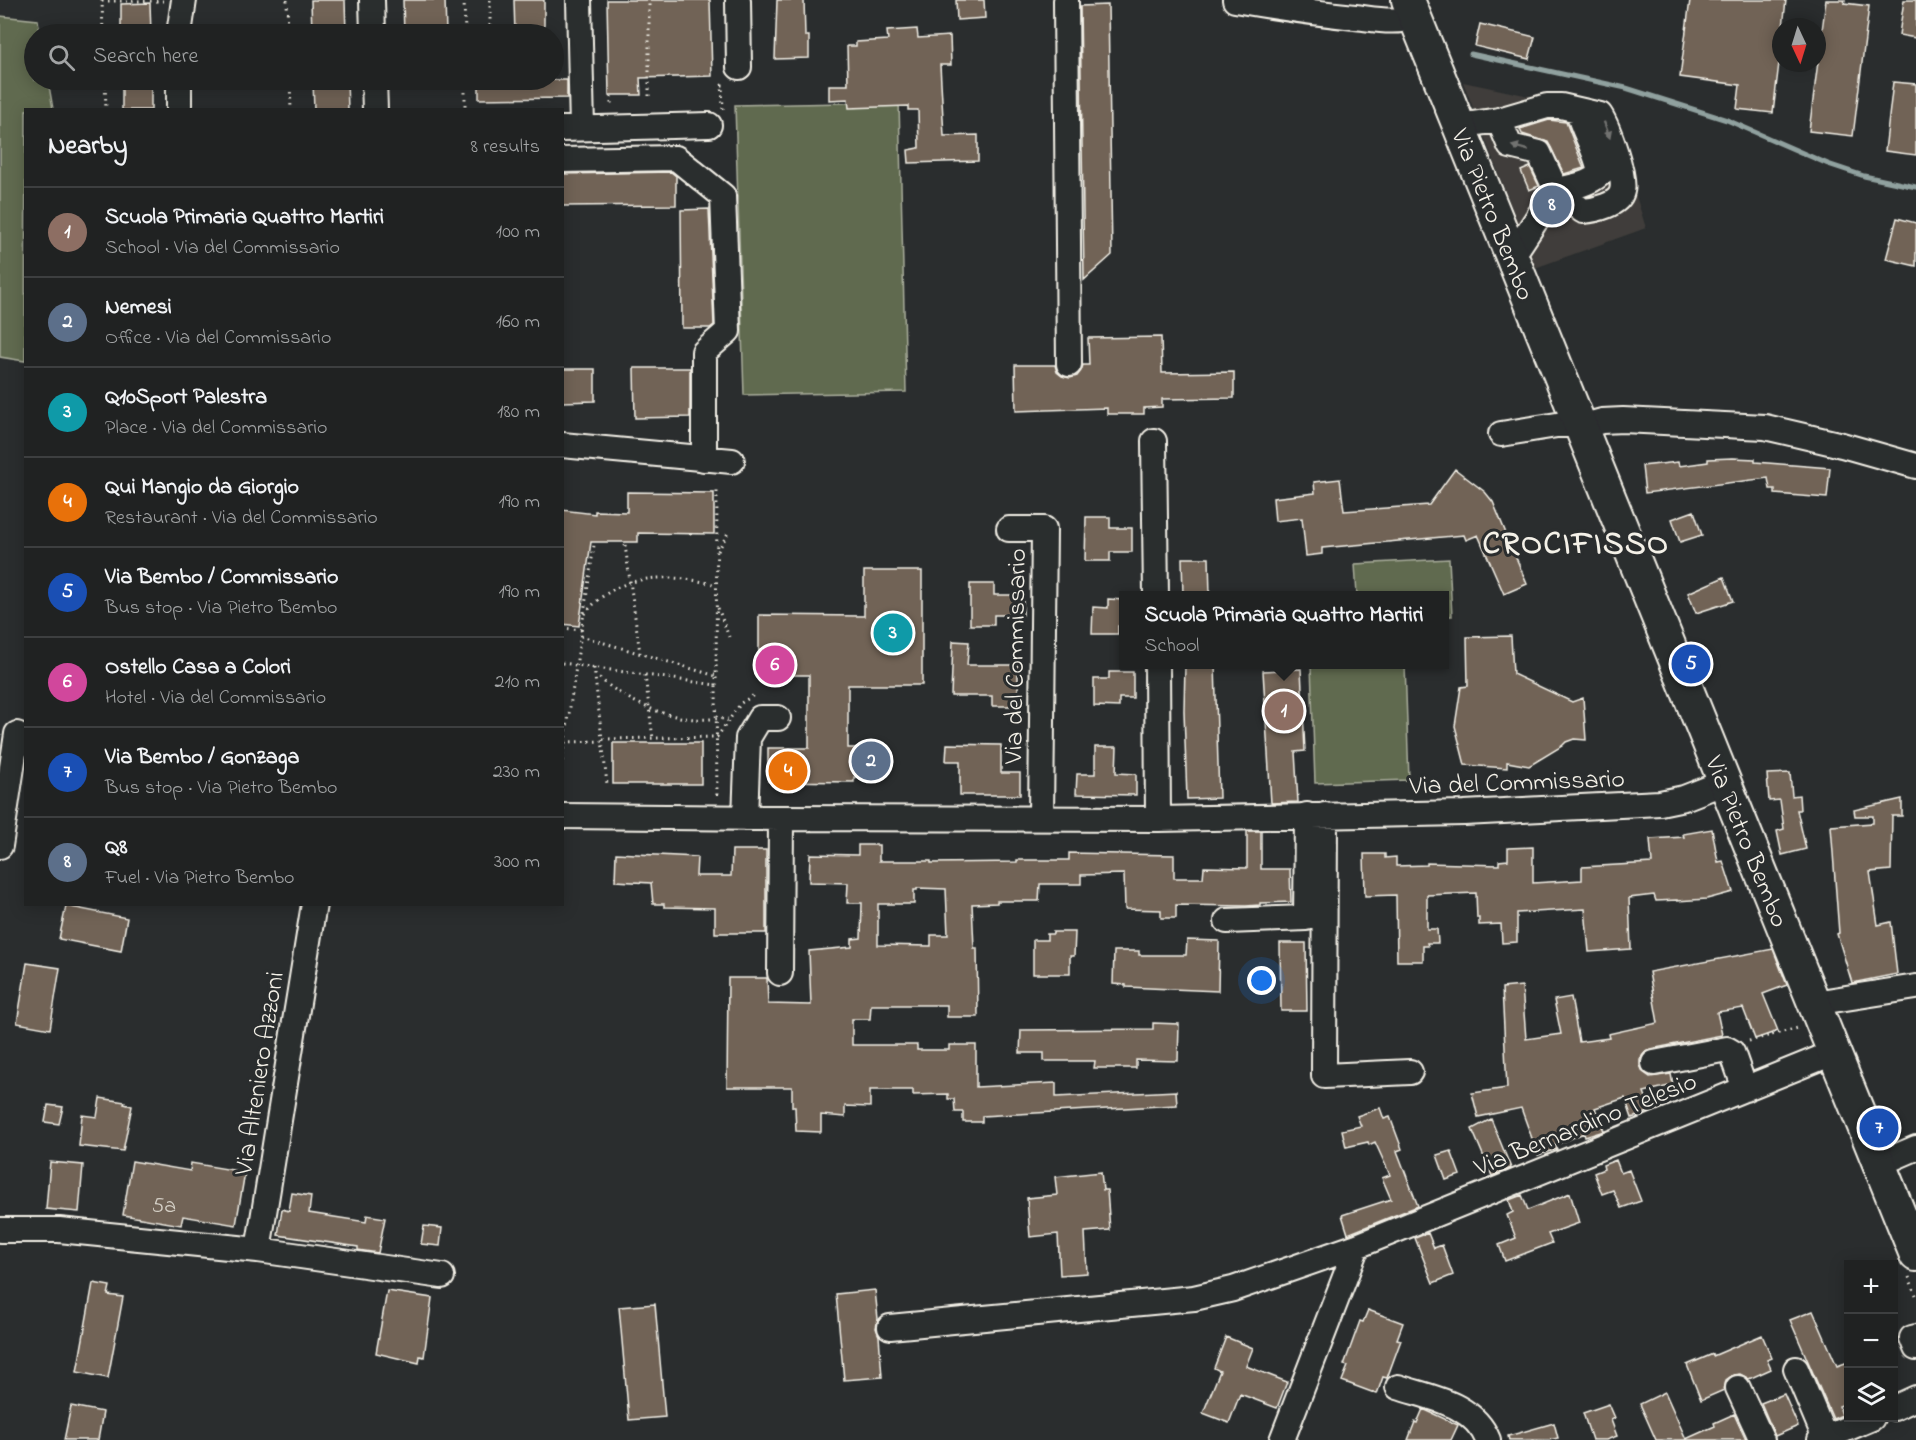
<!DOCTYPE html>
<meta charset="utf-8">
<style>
body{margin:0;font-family:"Indie Flower",sans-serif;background:#282a2a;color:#f1f3f6}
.controls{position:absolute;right:18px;bottom:18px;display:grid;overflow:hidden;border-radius:0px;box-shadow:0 3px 15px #0003}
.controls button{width:54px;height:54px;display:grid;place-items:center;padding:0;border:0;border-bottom:2px solid #3d3f40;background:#202222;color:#f1f3f6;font:30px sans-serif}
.compass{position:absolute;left:1772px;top:18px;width:54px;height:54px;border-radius:50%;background:#202222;box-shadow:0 3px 15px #0003;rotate:176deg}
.you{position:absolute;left:1262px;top:981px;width:21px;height:21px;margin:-15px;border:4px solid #fff;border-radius:50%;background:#1a73e8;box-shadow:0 0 0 9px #1a73e833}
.badge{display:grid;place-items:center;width:39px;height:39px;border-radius:50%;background:#d93025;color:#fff;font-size:20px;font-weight:700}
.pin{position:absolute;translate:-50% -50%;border:3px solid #fff;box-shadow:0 2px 6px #0006}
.popup{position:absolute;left:1119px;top:591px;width:330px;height:78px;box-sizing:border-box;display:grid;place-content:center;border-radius:0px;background:#202222;filter:drop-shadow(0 2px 4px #0005);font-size:20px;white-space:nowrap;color:#a2a4a5}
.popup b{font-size:22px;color:#f1f3f6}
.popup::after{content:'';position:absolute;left:50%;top:100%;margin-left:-12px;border:12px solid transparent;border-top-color:#202222}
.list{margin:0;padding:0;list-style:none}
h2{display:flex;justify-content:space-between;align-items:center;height:78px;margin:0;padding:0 24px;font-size:26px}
h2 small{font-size:20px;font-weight:400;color:#a2a4a5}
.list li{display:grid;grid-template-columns:39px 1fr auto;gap:18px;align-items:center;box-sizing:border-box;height:90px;padding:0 24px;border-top:2px solid #3d3f40}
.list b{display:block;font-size:22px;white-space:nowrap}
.list p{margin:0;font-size:20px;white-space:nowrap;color:#a2a4a5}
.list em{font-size:20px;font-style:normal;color:#a2a4a5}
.icon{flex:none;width:33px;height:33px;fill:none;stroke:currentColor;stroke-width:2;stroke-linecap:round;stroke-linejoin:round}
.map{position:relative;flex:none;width:1916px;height:1440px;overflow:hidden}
.search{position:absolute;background:#202222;box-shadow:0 3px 15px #0003;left:24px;top:24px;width:540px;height:66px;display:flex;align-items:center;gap:15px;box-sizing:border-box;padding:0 21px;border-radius:33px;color:#a2a4a5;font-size:22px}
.panel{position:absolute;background:#202222;box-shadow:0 3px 15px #0003;left:24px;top:108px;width:540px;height:798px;border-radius:0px}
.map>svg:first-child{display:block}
</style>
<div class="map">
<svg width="1916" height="1440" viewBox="0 0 1916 1440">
<rect width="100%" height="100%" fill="#2a2d2e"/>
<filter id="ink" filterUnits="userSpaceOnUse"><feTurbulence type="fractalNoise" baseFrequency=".0167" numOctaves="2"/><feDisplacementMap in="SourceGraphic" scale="12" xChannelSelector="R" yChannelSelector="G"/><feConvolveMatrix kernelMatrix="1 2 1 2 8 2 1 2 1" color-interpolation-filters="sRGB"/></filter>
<g filter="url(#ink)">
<path fill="#3f3d3a" d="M1463,82L1610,113L1646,228L1535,268Z"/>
<path fill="#606a50" stroke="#aaae9c" stroke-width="1.5" d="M0,16L38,20L40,34H34V80H48L53,109L26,110L25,361L0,357Z
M899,102L906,392L744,395L735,105Z
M1449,559L1452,616H1445L1444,596L1357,595L1355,564Z
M1311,665H1405L1409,780L1315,783Z"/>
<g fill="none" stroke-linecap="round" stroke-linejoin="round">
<path stroke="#90a19f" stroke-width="5" d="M1471,54L1626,88L1727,120L1828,164L1864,176L1916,187"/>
</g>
<path fill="#716357" stroke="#f4f1e8" stroke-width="1.5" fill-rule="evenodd" d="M311,0H345L346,34H312Z
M403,0H445L446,33L404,34Z
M514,0H544V34H515Z
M607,0H710L712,76L640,78L641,95H609Z
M777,0H804L805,36H809V58L775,59Z
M956,0H984L985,18L957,20Z
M1690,0H1786L1783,27H1781V46L1773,113L1737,109L1740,85L1680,77Z
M1826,0H1845L1844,3L1869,6L1853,136L1809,131Z
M1904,0H1916V38L1899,35Z
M150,3L151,34H121V4Z
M1108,5L1112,255L1084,280L1080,6Z
M1480,24L1535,37L1529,59L1475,46Z
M917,29L918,38L950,36L951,65H940L944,136L978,135V161L909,163L908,150L919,148L918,110H908V106L849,108L848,99L829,100V85H848L847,46H856V42L888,40L887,31Z
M122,80H151V110H122Z
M313,80H347L348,110H314Z
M479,80H567V98L479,99Z
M1893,82L1916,84V155L1885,151Z
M1549,120L1566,122L1584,168L1564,174L1548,142L1522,134L1520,129Z
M1530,167L1539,186L1529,190L1521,171Z
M671,172L676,176V205L562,206V174Z
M709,209L714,325L710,328H682L681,210Z
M1897,218L1916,223V266L1886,259Z
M1161,337L1162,373L1234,372V398L1162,399V407L1144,408V414H1107V408L1016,411L1015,365H1055L1057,372L1062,376L1070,378L1077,376L1081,371L1083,365H1089L1088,338Z
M634,368H690V417L635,418Z
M562,369H595V401L562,402Z
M1733,458L1755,459V462L1830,468L1827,498L1775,494V489H1770L1768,478L1645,493L1642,466L1678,462L1679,466L1708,462V459Z
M1455,469L1485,492L1493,502L1527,584L1504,594L1478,535L1466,540L1464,535L1322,548V554L1306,556L1302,518L1275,521L1273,498L1315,493L1314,482L1340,479L1344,511L1429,505Z
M627,492L714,493V534L638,533V542H591L579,626L562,624V510L595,514V511L627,512Z
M1694,511L1702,535L1680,542L1672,519Z
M1086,517H1110V528H1132V552H1110V561H1085Z
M1182,558H1209L1210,596H1183Z
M864,571H922V685H848V748H881V777H854V782L768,781V748H809V675H759V615L864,616Z
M1724,577L1733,601L1696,613L1688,593Z
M970,584H994V595H1023V615H994V625H970Z
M1108,599L1124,600V626H1118V634H1092L1093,607L1108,608Z
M1511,636L1513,674L1572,702L1583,698L1586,740L1574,739L1566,742L1562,746L1529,766L1507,762V768L1465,765L1455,726L1461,687L1468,686L1467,637Z
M953,641L969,642L967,665H1018V706H992V696H951Z
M1185,664H1215L1219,798L1187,799L1184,711Z
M1301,669L1305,751L1295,752L1298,802L1271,803L1263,671Z
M1109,672H1133V698H1119V707L1094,706V679H1109Z
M613,743H701V784H613Z
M947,744L1001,745V773H1020V795H960V761H946Z
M1095,747H1117L1116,773L1136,774V795L1076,794L1077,774H1095Z
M1790,773L1792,796L1799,795L1800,810H1797L1806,849L1782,855L1777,831L1784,829L1780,800L1769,801L1767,774Z
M1902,799V816H1892L1891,870L1870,872L1878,925L1891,922L1897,974L1852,983L1837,934L1839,933L1831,826L1873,823V816H1855L1854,810Z
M1712,829L1718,862L1723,861L1733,892L1707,899L1677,901V900L1656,901L1654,895L1629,898L1631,949L1589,952L1585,909L1517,913V942L1502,943L1501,924L1479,925V918H1477L1476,893L1427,895V929H1437L1438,943H1427L1428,946H1423V961H1397L1396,895L1365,896L1364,854H1385V858L1396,857V866L1427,865V863L1499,865V861L1508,860V848L1533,847V883L1582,880V867L1652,863L1650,839L1684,837L1683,834Z
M1247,831H1261V869H1290L1291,902L1260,903V905L1246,906L1176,905V918H1161V910L1125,909L1124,874L1081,875V884H1040L1039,901H997V903L972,904L974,948H977L978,1017H947V1005H871L870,1019H852V1045H917V1050H949V1045H976V1087L1056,1083V1097L1176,1091L1177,1105L982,1116V1122H963V1112H955L954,1099H948V1094L913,1095V1090H870V1107L845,1106V1117L821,1115V1132L796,1131L795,1107H792V1087H727L728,978H767L768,1004L811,1005L809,951L852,947V939L861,938L862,903H847L848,883L809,882L810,854L858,855V845H879V861H931V863L1017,862V860H1069V853L1174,855V878H1203L1204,867L1247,868ZM917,888L946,889L948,935H931V946L878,945V904H914V890H917Z
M732,850H766V933H715V908L664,907V904H653L651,883L615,881L616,853L697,857L696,876H731Z
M66,906L127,918L121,951L59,939Z
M1053,932H1075L1074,956H1070V974H1033V940H1047V934H1053Z
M1187,940L1219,941L1218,991L1126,987V985L1113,984L1114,951H1139V955H1186Z
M1280,943H1306L1307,1011H1281Z
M1773,949L1787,985L1763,994L1778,1031L1755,1039L1743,1008L1717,1012L1722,1035L1651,1049L1645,1052L1640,1059V1065L1643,1072L1650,1077L1671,1074L1673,1085L1644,1092L1651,1111L1632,1118L1625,1098L1595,1108L1604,1131L1585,1137L1584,1133L1555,1145L1557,1149L1538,1155L1521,1108L1478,1117L1472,1093L1507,1088L1502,988L1522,986L1526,1039L1561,1034L1554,1000L1571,997L1579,1042L1609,1038L1608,1034L1658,1023L1649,972Z
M27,963L60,968L50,1029L17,1023Z
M1153,1023L1179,1024L1178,1061L1136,1060V1068H1094L1095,1061H1044V1053H1020L1021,1030L1153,1029Z
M100,1098L125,1102L124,1104L132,1106L123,1151L79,1146L82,1115L97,1117Z
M48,1105L63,1107L59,1124L45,1122Z
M1380,1108L1384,1119L1390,1117L1402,1149L1397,1151L1418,1206L1348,1234L1342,1215L1391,1199L1382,1178L1390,1175L1375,1142L1369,1145L1368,1142L1346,1147L1342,1130L1361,1126L1357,1116Z
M1491,1119L1511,1168L1492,1176L1472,1129Z
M1451,1151L1460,1175L1446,1180L1437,1155Z
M1616,1160L1621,1173L1629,1170L1641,1201L1621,1208L1613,1190L1602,1194L1594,1173L1604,1169L1603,1165Z
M132,1161L190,1171L191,1163L245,1172L236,1225L183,1216L181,1225L123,1215Z
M50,1162L83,1165L79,1212L46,1209Z
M1101,1172L1103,1190H1107L1110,1230L1085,1232L1087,1273L1060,1275L1058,1234L1030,1237L1027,1198L1057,1195L1055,1177Z
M292,1193L311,1196L309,1213L366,1222L367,1215L385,1218L378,1253L358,1250V1247L278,1235L282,1209L289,1211Z
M1570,1193L1579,1223L1548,1234L1552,1243L1505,1261L1499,1245L1516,1238L1507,1215L1513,1212L1509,1200L1522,1195L1528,1210Z
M424,1226L442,1228L440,1246L421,1244Z
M1428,1233L1434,1248L1442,1245L1453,1275L1433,1283L1415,1238Z
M93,1283L110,1286L108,1295L123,1297L108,1378L77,1372Z
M875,1290L878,1319L876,1328L879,1336L882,1377L844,1380L836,1294Z
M387,1291L432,1298L424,1357L420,1356L419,1363L376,1353Z
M655,1304L665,1417L629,1420L619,1307Z
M1368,1310L1403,1323L1397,1339L1401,1340L1387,1378L1383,1377L1377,1394L1342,1381L1348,1366L1344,1365L1360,1321L1363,1322Z
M1813,1311L1837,1366L1848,1362V1403L1839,1406L1842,1415L1833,1419L1790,1320Z
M1762,1335L1772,1358L1767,1360L1771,1369L1749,1379L1740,1374L1733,1375L1726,1380L1724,1390L1701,1400L1687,1365L1713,1354V1356Z
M1226,1337L1253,1348L1246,1366L1287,1382L1277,1408L1240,1394L1229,1423L1203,1413L1220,1371L1214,1368Z
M1665,1392L1686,1439L1715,1426L1714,1423L1734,1414L1746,1440H1656L1640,1404Z
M1784,1394L1798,1426L1775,1436L1761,1403Z
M1609,1404L1615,1418L1611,1420L1617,1436L1606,1440H1592L1583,1413Z
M71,1406L103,1412L98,1440H64Z
M1423,1409L1458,1425L1451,1440H1408L1415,1422L1417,1423Z
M1554,1423L1558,1438L1549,1440H1509L1508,1436Z"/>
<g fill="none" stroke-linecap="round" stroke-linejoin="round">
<g stroke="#f4f1e8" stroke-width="28">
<path id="minor" d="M372,0L373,34
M579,0L582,128
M738,0L739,67
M1066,0L1069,364
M1235,0C1275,7 1315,13 1355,17C1374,19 1396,24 1415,17
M179,34L184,0
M179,80V110
M374,80L375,110
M1499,120L1547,106H1561L1600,115C1608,127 1626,177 1622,191C1619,205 1595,210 1583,211L1556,190
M1458,126L1499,120L1510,146L1539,153L1556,190L1511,258
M562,129L709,125
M562,160L676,158L723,196L728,331L704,352V459
M1556,190C1571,187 1588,185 1600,174C1598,152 1582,131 1578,110
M1501,434L1563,424L1580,427L1602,421L1623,420L1765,427L1842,445L1916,466
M1154,441L1156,596
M562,445L732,461
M1009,529H1044L1041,818
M1157,664L1158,819
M1325,815L1324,1076L1410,1072
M562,816L781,818L1158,819L1464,813L1660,803L1684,798L1725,782
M745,818L748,738L760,718H778
M0,846L17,734
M1227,921L1306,918L1307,815
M780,973L781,818
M1814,1003L1916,987
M1654,1063L1727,1049L1732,1052L1745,1089
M1879,1164L1916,1148
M0,1230H59L258,1250L442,1276
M258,1250L314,904
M890,1327L1194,1298L1233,1289L1357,1246L1833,1053
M1916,1337L1912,1338L1916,1348
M1796,1369L1825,1438
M1398,1387C1431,1398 1473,1403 1488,1440
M1738,1388L1762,1440
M1894,1408L1916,1398
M1282,1440L1357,1246
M1820,1440L1872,1418"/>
</g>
<g stroke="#f4f1e8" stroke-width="36">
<path id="major" d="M1408,0L1916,1255"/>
</g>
<path stroke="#f4f1e8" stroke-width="3" stroke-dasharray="1.5 4.5" stroke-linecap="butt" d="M102,0L103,34
M287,0L288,34
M464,0L465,34
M490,0V34
M102,1H163
M105,80L106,110
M290,80L291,110
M465,80V110
M611,96V107
M649,96V0
M723,109L722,85H727
M625,545L640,653
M718,551L729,531
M718,608L729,637
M585,614C617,572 669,573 717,585
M562,628L582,630
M581,636L716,676
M562,663L716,685L717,798
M594,668L607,784
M595,674C622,699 658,716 695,719C706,720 717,718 728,719
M645,675L653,739
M716,685L717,490
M603,739L717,737L741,703L754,695
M565,742L602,741
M562,761L594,545
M1749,1041L1798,1028
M1909,1277L1916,1295"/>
<use href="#minor" stroke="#2a2d2e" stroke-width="24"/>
<use href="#major" stroke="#2a2d2e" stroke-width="32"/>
</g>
<defs><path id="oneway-solid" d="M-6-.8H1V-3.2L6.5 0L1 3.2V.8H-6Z" transform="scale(1.5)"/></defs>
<g fill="#71726f">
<use href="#oneway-solid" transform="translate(1607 130) rotate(70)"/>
<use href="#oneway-solid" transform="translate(1520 148) rotate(-165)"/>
</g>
</g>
<g text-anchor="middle" stroke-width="6" stroke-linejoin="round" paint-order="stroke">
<g font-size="22" fill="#d3cec4">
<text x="164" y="1212">5a</text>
</g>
<g font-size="26" fill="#f4f1e8" stroke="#2a2d2e">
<text transform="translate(1494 214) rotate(68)" y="9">Via Pietro Bembo</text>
<text transform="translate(1014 656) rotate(-89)" y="9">Via del Commissario</text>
<text transform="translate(1517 781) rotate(-2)" y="9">Via del Commissario</text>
<text transform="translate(1748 841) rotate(68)" y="9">Via Pietro Bembo</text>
<text transform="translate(258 1073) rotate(-81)" y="9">Via Alteniero Azzoni</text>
<text transform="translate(1585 1123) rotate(-22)" y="9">Via Bernardino Telesio</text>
</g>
<g font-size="32" font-weight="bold" letter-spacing="1.5" fill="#f4f1e8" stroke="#2a2d2e">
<text x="1576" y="553">CROCIFISSO</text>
</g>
</g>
</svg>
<div class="controls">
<button>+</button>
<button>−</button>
<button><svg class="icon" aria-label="layers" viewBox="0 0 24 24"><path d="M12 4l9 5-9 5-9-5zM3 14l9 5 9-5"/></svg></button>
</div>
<svg class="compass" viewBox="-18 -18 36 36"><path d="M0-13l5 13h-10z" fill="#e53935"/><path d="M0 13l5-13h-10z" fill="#a2a4a5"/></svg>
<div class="you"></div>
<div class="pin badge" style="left:1284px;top:711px;background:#8d6e63">1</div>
<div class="popup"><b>Scuola Primaria Quattro Martiri</b>School</div>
<div class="pin badge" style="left:871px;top:761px;background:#5c6f8a">2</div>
<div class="pin badge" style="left:893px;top:633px;background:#0f9aa8">3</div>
<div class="pin badge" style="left:788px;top:771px;background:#e8710a">4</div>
<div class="pin badge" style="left:1691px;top:664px;background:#1a4fb4">5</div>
<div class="pin badge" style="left:775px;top:665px;background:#d1479c">6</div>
<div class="pin badge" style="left:1879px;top:1128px;background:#1a4fb4">7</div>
<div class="pin badge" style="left:1552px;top:205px;background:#5c6f8a">8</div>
<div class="search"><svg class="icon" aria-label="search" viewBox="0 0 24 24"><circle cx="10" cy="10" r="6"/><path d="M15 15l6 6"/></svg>Search here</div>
<section class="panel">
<h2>Nearby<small>8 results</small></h2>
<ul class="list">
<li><span class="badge" style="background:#8d6e63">1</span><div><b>Scuola Primaria Quattro Martiri</b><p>School · Via del Commissario</p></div><em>100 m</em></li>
<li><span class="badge" style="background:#5c6f8a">2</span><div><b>Nemesi</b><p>Office · Via del Commissario</p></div><em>160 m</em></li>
<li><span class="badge" style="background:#0f9aa8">3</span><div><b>Q10Sport Palestra</b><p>Place · Via del Commissario</p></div><em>180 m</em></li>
<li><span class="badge" style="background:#e8710a">4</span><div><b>Qui Mangio da Giorgio</b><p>Restaurant · Via del Commissario</p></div><em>190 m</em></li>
<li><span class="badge" style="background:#1a4fb4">5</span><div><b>Via Bembo / Commissario</b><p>Bus stop · Via Pietro Bembo</p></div><em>190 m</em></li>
<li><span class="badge" style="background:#d1479c">6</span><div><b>Ostello Casa a Colori</b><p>Hotel · Via del Commissario</p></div><em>210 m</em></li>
<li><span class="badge" style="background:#1a4fb4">7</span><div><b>Via Bembo / Gonzaga</b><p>Bus stop · Via Pietro Bembo</p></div><em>230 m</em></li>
<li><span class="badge" style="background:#5c6f8a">8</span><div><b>Q8</b><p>Fuel · Via Pietro Bembo</p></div><em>300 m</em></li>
</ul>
</section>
</div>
